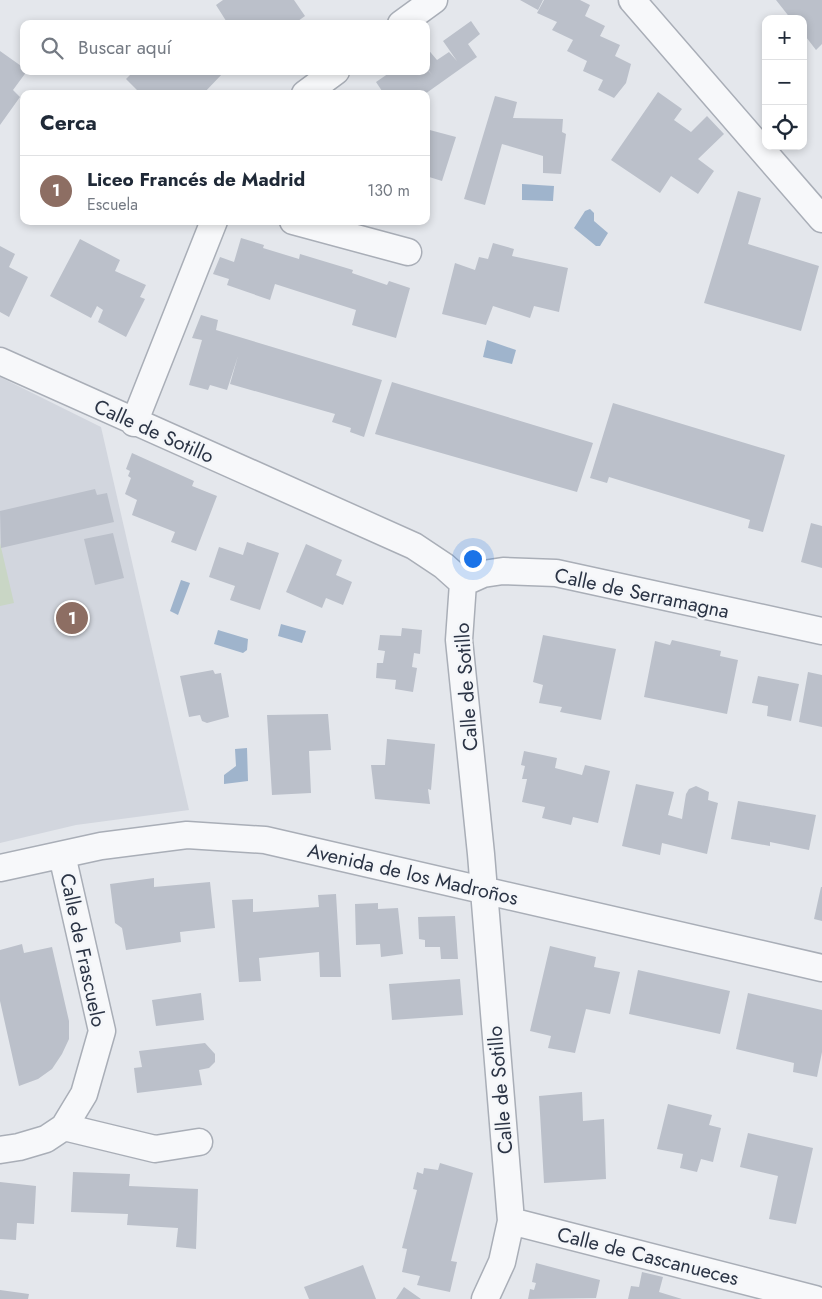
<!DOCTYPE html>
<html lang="es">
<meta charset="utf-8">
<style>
body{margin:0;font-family:Jost,sans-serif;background:#f6f6f7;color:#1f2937}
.controls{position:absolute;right:15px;top:15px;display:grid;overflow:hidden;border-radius:10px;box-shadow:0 2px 8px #0003}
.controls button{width:45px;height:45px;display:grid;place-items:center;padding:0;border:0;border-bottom:1px solid #e0e1e3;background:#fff;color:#1f2937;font:25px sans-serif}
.you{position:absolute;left:472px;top:558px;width:18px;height:18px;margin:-12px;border:4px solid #fff;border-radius:50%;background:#1a73e8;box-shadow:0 0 0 8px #1a73e833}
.badge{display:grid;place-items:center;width:32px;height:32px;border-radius:50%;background:#1a73e8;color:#fff;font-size:16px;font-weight:700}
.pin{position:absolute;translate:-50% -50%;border:2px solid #fff;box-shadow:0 1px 5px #0006}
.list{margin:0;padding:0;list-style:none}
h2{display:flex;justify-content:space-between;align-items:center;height:65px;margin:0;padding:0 20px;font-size:21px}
h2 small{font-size:16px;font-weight:400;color:#747a83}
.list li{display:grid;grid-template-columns:32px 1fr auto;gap:15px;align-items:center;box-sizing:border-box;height:70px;padding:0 20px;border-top:1px solid #e0e1e3}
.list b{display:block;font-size:19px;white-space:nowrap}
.list p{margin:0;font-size:16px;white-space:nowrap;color:#747a83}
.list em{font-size:16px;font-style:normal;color:#747a83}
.icon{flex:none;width:28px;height:28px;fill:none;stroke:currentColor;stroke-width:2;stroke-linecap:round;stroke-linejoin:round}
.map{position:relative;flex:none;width:822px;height:1299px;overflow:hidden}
.search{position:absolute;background:#fff;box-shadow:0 2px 8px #0003;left:20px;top:20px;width:410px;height:55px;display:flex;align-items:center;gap:12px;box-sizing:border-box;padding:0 18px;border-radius:10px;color:#747a83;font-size:19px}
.panel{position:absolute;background:#fff;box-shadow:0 2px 8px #0003;left:20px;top:90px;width:410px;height:135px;border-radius:10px}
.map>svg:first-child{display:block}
</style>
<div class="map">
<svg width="822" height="1299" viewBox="0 0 822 1299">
<rect width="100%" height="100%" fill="#e4e7ec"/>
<path fill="#d2d6de" d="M0,377L101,427L189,810L76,825L0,843Z"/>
<path fill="#c9d6c5" d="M0,543L14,603L0,606Z"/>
<path fill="#9fb4cc" d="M522,184L554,186L553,201L522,200Z
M590,209L594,213V221L608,233L600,246H596L574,228L585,211Z
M487,340L516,350L512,364L483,357Z
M181,580L190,583L178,615L170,611Z
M281,624L306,631L302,643L278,636Z
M218,630L248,639L247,650L243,653L214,644Z
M247,748L248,781L224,784V775L236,766L235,749Z"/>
<path fill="#bbc0ca" d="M223,0H294L305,16L294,24H228L216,5Z
M520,0H543L538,10Z
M544,0H580L590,5L585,16L605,26L600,36L620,45L615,56L631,64L626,83L614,98L598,90L603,80L583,71L587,61L567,51L573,40L552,30L557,22L537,13Z
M776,0H822V44L816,50L803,33V19H791Z
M471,21L480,34L468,44L477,57L425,94H384L376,82L392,71H409L412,75L418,71H426V68L432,75L426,67V47L437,60L449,52L457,61L443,41Z
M0,51L24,68V71H27L13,90L20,97L0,125Z
M134,71H223L224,72L203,94H141L126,79Z
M658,92L682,109L674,120L691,132L707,116L724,134L698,159L714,171L698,194L671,176L660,193L611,160Z
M495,96L517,102L513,118L563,119L562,132L566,134L561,174L543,173V156L502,144L485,205L464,199Z
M426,129L456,137L442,181L426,176Z
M738,191L761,198L748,244L819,266L801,331L704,303Z
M241,238L264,245L263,248L299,259L300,254L353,270L352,273L387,285L389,281L410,288L396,338L352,325L356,310L275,284L270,300L227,285L229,279L213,274L220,257L234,262Z
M80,239L120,260L115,271L146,285L140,297L145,299L126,337L98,322L103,310L97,306L91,318L50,296Z
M493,243L514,249L512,256L568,268L559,312L534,306L530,318L493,306L486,325L442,314L455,263L475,270L479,257L488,259Z
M0,246L15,254L9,267L28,277L9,317L0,312Z
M201,315L218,320L216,330L382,380L364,437L350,432L351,428L332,422L335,414L230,384L238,356L227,390L210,385L208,390L189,385L202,340L192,338Z
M392,382L593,443L577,492L375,434Z
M613,403L785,455L763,532L748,528L750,520L609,477L607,483L590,478Z
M132,453L194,481L192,486L217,496L196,551L171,542L175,532L132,515L137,500L125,494L131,478L128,476L130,471L126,469Z
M95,489L97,495L107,493L114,522L1,548L0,511Z
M811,523L822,526V568L801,562Z
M113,533L124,578L95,585L84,539Z
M247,542L279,553L260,610L230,600L235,586L209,577L219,547L243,555Z
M306,544L342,560L336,575L352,582L343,605L326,598L322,608L286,592Z
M402,628L422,630L420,654L414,653L412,667L417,668L413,692L395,689L396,680L376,678L377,663H383L385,651L378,650L380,635L401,636Z
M543,635L616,649L601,720L560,712L562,707L539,703L543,685L533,682Z
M672,640L721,651L720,656L738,660L727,714L644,697L655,641L670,645Z
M213,670L215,674L221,673L229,717L207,723L202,721L200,715L189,717L180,676Z
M808,672L822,675V727L799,722Z
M758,676L799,684L791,721L767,716L768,706L752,703Z
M328,714L331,750L309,751L311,793L272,795L267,715Z
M387,739L435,744L431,790L428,789L430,804L375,799L371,765H385Z
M524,751L557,758L555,768L582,775L585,765L610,771L598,823L573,817L571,825L542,818L545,807L522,802L527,779H522L525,766L521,765Z
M636,784L674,792L668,815L682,819L686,794L689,789L696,786L709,792L708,800L718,803L707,854L662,843L660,855L622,846Z
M738,801L816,815L809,850L770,842V846L731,839Z
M154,878V887L210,882L215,928L180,932L181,942L126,950L122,928L115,923L110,884Z
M821,887H822V921L814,919Z
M336,894L341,977H320L319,952L259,958L261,981L239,982L232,900L253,899V912L319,907L318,895Z
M378,903V909L398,908L403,954L381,957L380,944L356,945L355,904Z
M455,916L458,959H441L440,947H425V940L419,939L418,917Z
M22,944L24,953L52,947L69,1021V1039L62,1054L52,1069L38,1079L19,1086L0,1001V950Z
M550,946L596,957L594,967L620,972L610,1014L586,1009L575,1053L548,1048L551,1036L530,1031Z
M638,970L730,991L720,1034L629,1014Z
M460,979L463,1015L392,1020L389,984Z
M201,993L204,1020L156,1026L152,1000Z
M748,993L822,1010V1052L817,1077L793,1072L794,1063L736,1049Z
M205,1043L215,1054V1062L209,1068L199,1070L202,1085L137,1093L134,1068L142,1067L139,1051Z
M582,1092L583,1121L604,1119L606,1179L544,1183L539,1096Z
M668,1104L712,1115L709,1125L721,1128L713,1162L701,1159L697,1172L680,1168L683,1154L657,1149Z
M748,1133L813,1148L796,1224L769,1219L778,1176L740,1167Z
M440,1163L473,1173L451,1261L457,1262L450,1292L417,1285L420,1276L402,1272L407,1249L402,1248L417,1190L413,1189L417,1172L423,1174L424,1168L438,1170Z
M73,1172L130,1174L129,1186L198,1189L196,1249L176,1247L178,1228L127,1225L128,1214L71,1212Z
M0,1182L36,1186L34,1224L17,1223L16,1240L0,1239Z
M536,1263L600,1280L596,1298L528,1299L530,1289L534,1290L536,1283L532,1282Z
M363,1265L376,1299H309L304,1287Z
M642,1272L663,1277L659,1292L682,1299H628L631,1286L639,1287Z
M404,1287L421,1299H396Z
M0,1290L29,1294L28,1299H0Z"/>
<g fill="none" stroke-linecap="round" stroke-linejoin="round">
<g stroke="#a9aeb7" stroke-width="29">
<path id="minor" d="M632,0L822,219
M401,24L434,0
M305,94L336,71
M293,221L408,252
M0,361L414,546L444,566L463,583
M134,423L214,221
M463,583L459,640L481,854L511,1221L502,1262L485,1299
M463,583L483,574L503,571L556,573L822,631
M0,868L101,846L187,835L265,840L822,968
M64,1127L155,1149L199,1142
M0,1150L19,1147L46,1139L64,1127L84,1094L102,1031L62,855
M511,1221L815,1299"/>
</g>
<use href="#minor" stroke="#f7f8fa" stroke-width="26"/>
</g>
<g text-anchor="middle" stroke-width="5" stroke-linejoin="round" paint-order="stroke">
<g font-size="20" fill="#2b3445" stroke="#f4f6f9">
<text transform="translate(154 431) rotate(24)" y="7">Calle de Sotillo</text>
<text transform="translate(642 593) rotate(12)" y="7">Calle de Serramagna</text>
<text transform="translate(466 687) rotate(-94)" y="7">Calle de Sotillo</text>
<text transform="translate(413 874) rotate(13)" y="7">Avenida de los Madroños</text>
<text transform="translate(83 950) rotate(78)" y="7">Calle de Frascuelo</text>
<text transform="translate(500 1090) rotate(-95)" y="7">Calle de Sotillo</text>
<text transform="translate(648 1256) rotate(14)" y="7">Calle de Cascanueces</text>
</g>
</g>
</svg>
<div class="controls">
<button>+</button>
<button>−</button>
<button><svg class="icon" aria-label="locate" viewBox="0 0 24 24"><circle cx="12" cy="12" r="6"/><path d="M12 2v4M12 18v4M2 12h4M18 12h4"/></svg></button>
</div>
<div class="you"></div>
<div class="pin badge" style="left:72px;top:618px;background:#8d6e63">1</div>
<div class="search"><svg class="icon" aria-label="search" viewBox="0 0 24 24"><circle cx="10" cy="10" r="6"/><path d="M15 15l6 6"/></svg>Buscar aquí</div>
<section class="panel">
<h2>Cerca<small></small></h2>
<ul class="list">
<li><span class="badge" style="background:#8d6e63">1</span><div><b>Liceo Francés de Madrid</b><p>Escuela</p></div><em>130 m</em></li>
</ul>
</section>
</div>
